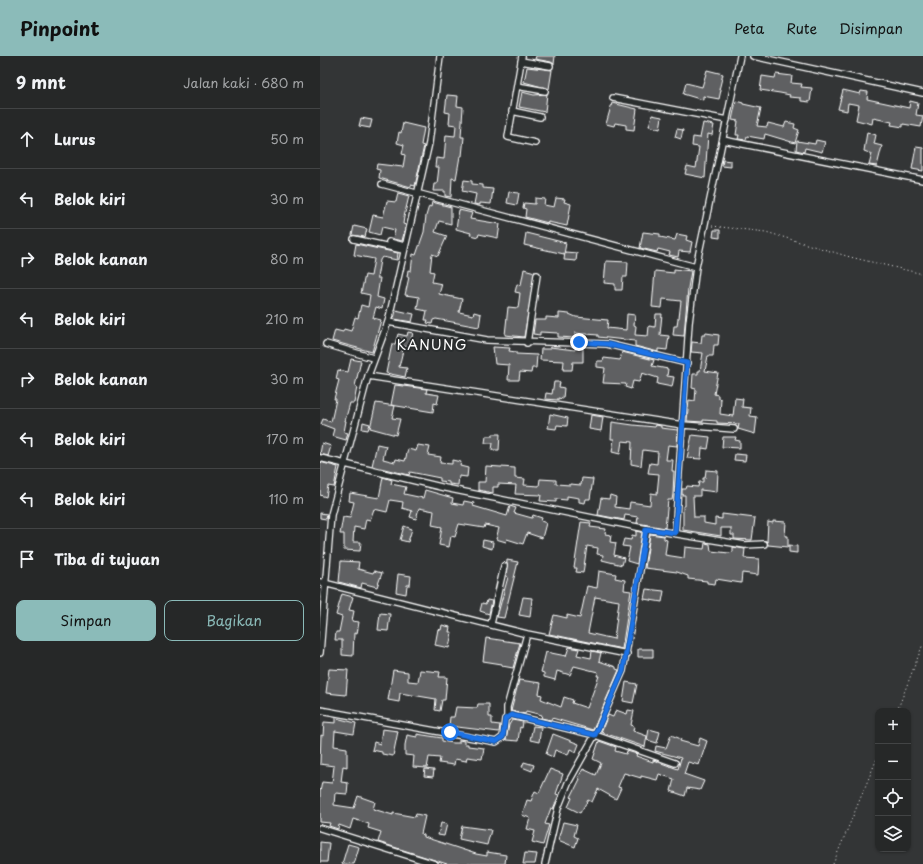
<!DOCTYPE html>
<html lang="id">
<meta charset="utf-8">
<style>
body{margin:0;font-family:"Playpen Sans",sans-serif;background:#323434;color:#f1f3f6}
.controls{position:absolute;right:12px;bottom:12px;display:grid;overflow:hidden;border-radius:8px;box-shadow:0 1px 3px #0004}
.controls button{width:36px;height:36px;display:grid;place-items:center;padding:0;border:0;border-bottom:1px solid #424445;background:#262828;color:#f1f3f6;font:20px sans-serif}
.stop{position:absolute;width:12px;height:12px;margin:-9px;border:3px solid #1a73e8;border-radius:50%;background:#fff}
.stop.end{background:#1a73e8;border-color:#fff;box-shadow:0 1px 4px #0008}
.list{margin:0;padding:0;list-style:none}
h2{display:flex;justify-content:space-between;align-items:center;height:52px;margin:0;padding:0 16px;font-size:17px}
h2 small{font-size:13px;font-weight:400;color:#a4a6a8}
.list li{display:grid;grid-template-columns:26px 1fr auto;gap:12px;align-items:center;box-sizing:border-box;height:60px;padding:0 16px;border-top:1px solid #424445}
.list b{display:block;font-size:15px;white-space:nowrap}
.list em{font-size:13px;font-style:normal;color:#a4a6a8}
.actions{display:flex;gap:8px;padding:12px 16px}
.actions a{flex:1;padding:9px 0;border:1px solid #8bbbb9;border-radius:8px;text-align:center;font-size:14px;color:#8bbbb9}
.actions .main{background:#8bbbb9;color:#111}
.icon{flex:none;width:22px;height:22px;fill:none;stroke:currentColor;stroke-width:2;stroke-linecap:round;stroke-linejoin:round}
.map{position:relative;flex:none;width:603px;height:808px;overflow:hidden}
header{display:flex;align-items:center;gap:24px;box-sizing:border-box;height:56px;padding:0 20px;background:#8bbbb9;color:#111}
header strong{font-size:19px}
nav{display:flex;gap:22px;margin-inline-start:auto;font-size:14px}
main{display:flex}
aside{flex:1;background:#262828}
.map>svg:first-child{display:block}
</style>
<header>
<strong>Pinpoint</strong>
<nav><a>Peta</a><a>Rute</a><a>Disimpan</a></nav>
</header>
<main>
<aside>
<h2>9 mnt<small>Jalan kaki · 680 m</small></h2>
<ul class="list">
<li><svg class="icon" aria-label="ahead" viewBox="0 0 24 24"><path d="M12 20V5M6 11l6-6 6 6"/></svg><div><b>Lurus</b></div><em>50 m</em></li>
<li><svg class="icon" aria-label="left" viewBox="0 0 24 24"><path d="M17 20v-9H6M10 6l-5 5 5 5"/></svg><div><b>Belok kiri</b></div><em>30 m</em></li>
<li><svg class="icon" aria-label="right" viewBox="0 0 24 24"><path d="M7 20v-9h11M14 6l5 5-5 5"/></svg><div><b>Belok kanan</b></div><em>80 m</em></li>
<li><svg class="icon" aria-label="left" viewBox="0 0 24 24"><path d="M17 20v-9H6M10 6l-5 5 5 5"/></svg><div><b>Belok kiri</b></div><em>210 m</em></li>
<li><svg class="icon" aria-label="right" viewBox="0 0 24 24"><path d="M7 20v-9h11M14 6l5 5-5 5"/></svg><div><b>Belok kanan</b></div><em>30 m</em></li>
<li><svg class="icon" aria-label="left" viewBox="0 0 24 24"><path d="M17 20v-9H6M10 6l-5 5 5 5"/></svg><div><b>Belok kiri</b></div><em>170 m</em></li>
<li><svg class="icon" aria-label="left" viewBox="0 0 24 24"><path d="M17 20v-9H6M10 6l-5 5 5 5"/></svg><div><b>Belok kiri</b></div><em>110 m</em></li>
<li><svg class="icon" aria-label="arrive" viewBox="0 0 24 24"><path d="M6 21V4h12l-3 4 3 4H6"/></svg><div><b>Tiba di tujuan</b></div></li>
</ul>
<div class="actions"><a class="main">Simpan</a><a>Bagikan</a></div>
</aside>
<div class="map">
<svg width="603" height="808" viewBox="0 0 603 808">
<rect width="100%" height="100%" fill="#333536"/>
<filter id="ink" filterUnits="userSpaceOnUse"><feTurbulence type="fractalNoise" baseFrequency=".025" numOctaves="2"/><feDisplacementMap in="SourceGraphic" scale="8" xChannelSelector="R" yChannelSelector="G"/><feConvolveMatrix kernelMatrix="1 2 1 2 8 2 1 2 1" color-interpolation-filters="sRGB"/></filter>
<g filter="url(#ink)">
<path fill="#5f6162" stroke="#fff" fill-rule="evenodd" d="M216,0H235L234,8L231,6L215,3Z
M207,11L232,14L229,33L204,26Z
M387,14L403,18L399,34H401L399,43L383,40V44L363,38L366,27L382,31Z
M456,18L472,20L471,27L482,28L481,31L492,32L490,46L481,45V42L469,41L470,39L460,37L440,34L442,20L455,22Z
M523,34L540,38L541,35L548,36L547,43L589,52L590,45L598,47L596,59L603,60L601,71L583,68V71L571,69L572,66L553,62L552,68L536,64L539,49L528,47L527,55L518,53Z
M202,36L214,39L227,38L225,56L199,51Z
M127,39L138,40L137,50L143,51L141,81H144L142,100H140L136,123L132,122L131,141L125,140V135H113L114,128H117L119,111H115L116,102L124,103L126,79L135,80L136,69L129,68L130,57L125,56Z
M416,45L423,47V48L441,52L437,70L447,71L448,67L464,71L466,66L475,68L474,72L479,74L475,87L445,78L444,83L427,80L426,84L418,83L419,79H416L418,65L412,64Z
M292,47L317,53L314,74L306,73V69L295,67L294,70L286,68Z
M332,59L342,61L340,73L329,70Z
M41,62L52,64L50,72L39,70Z
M83,67L104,72L101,89L104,90L95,130L91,129V131L59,122L60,114L56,113L57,108L83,111L85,99L82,98L84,89L77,87L79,76L81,77Z
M383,67L394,69L392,79L388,78L385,122L365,118L367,110L376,112L379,91L372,90L373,81L380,82Z
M357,73L363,74L361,83L355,81Z
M547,76L556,79L554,88L562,90L557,110L549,109L552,98L544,95Z
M496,84L505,86L502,96L485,92L484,96L476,94L477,85L495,88Z
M596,91L603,92V115L592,113Z
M403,104L411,105V111L402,110Z
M144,124L152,125V128L163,129V132L173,133L171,148L160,147V149L154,148L156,138L142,135Z
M189,136L199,137L197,149L187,147Z
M78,137L89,140L84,161L83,168L86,169L82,185L73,183L75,174L62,171L60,179L49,176L53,159L63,161L67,145L76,146Z
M215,142L225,143L224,149L234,151L236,142L245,143L244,146L251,148L247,170L228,166V167L205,161L206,153L203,152L204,147L215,148Z
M112,146L131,151V168L119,165L115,176L127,180L118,200L112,198L110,215L114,216L112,226L122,228L119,238L142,243L139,256L153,259L154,256L161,258L159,271L116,263L113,264L112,268L107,267L108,264H105L107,255L97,253L99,241L85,239L89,221H87L88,214L91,215L93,198L96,199L104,176L106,160L109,150L111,151Z
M139,154L152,157L150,163L180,168L178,182L159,178L158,181L150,179L151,177L136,173Z
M34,170L47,173L45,181L32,179Z
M394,174H400V182L393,181Z
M323,176L340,178V181L355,184L357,178L367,180L366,184L372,186L370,196L359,195L358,201L349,199L350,196L338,193L337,196L320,192Z
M206,177L246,187L244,198L204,189Z
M36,188L78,197L77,204L62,201L60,204L57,222H60L57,241L64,243L62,253L56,251L53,262L61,264L52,296L12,285L15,274L23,276L24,273L31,275L35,261L38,262L41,249L48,251L50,239L41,237L45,219L51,220L54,203L34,199Z
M245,196L257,197L256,205L244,204Z
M286,205L308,206L307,221H303L302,234H295V228L284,227Z
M204,213L215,216L204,281L185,279L188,251L198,252L200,237L195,236L197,228L201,229Z
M354,213L371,215L368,232L364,280L353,279L354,270H357L358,262H359L361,245L343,243L342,252L332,251L335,215L354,217Z
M76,254L94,258L92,266L74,263Z
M239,257L249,258L256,261L288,264L287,272L306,274L307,258L315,259L314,269L316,270L315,279L328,280L329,270L335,271L336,258H342L340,279L349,280L347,294L338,293V296L315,290V285L278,281V279L255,277V282L238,281V277L220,276V279L213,278L215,264H226V261L239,262Z
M88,276L93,277L89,292L84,290L79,311L87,312L85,321L66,317L72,288H75L78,278L87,280Z
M386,277L399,279L398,289H394L393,300H388L385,315L398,317L394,338L398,339V342L401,343L400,358L413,360L415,342L423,343L422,351L431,352L430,360L437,361L435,378L418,373L419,368L397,367V365L383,364V366L367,365L369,344L375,345L376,333L372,332L373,318H378V315H380L383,297L371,296L372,286L381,287L382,279H385Z
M173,291L190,292L189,295L196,296V298L217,299L216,312H212L211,317L200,316L199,324H188L189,309L175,308Z
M230,291L255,294V292H263V306H253L252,314H243L244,305L220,304L221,293H230Z
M302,296L334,304L332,310L348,313L347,320L354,321L352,331L337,328L338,322L322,317L319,326L313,325L311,333L305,331L306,328L283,327L285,312L277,311V305H283L284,302L300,304Z
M31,303L41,305L35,330L37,331L34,347H30L25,365H26L24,376L28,377L26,384L12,380L14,373L1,368L3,363L11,366L16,343H14L19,324L16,323L18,314L28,316Z
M234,326H240L239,331L244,332L243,343L238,342V344L225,343L226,337L232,338Z
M75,329L107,333L106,337L119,339L117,348L114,347L113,356L71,349Z
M56,347L75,350L72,362L80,363L76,379L50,372Z
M230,358L248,362L247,370L237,369L236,373L228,372Z
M271,359L283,361L281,375L269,373Z
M43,366L50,368L48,374L42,373Z
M292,366L313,369L335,371L336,369L341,370V372L358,374L357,390L348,389L346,404H353L352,415H354L353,438L352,444H348L345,472L317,467L318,461L305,459L304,464L278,459L281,442L289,443L290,439L296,441L295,451L309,453L310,446L330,449L331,437L337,438L339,418L328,417L330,407L337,408L338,396L323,394L321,410L311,408L312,386L302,385L300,398L292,396L294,383H291Z
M173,378H180L179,394H172L173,387H165L166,380H173Z
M372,379L390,381L388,393L382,392L381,403L367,402Z
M403,381H416L415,384L420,385V392L402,391Z
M2,387L11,390L8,400L0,398Z
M57,388L66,390L63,403L75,406L76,403L85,405L88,393L96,395L98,389L110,391L108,399L121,401L120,407L132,408V404L141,406L140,410L148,412L147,421L139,420L138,429L129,428V426L120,425V422L90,416L89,419L52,410Z
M415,398L426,399L425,405L414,404Z
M0,406L18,411L14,431L8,430L6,441L0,439Z
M166,410L195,412V422L205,423L204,429L219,430L220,423L236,424V428L250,429V428L261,429L262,422L273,423L270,443H266L265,447L259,446V442L247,440V444L236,443V446L220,445L221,439L195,438L196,429L178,428V431H173V437L158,434V426H165Z
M386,414L398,415L397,436L380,434V440H373L374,461H384V467L395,469V462L402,463V458L435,462L432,484L414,483V479H411V472H401V480L363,474V450H365V439H362V433H366L367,430L378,431L379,426H383V422H385Z
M63,421L72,424L71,428L86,431L84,438L103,442L105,434L133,442L132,447L143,449L144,445L154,447L153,450L187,460L190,450L196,452L194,457L212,462L213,459L222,462L221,465L226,467L222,482L207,477L203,488L187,483L186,486L176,483L179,472L165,469L164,472L139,468L135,481L131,480L129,491L119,489L122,471L112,469L114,455L99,452L96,463L90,461L92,455L82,452L83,446L70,444L67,456L54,453L50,464L46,463L44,473L34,471L33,486H41L40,495L24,494V478H20L23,461L30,462L34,446L29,445L30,437L59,442Z
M0,457L7,458L6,463L0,462Z
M453,465L466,466L465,480H468V491L448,489L447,485L448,466L453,467Z
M261,466L271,467L270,471L286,473L285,478L291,479L290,486L296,487L294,499L304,502L302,509L282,504L283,499L277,498L278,492L267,490L263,517L256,516L257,512H254Z
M84,470L92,473L88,486L80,484Z
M316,475L322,476L317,508L307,505L310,491L302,490L304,483L311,484L312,479L316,480Z
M330,478L344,480V483L347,484L345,499L364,502L365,491L384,493L385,487L390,488L391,495L409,497L413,496V491L425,493L424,502L439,503L438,519L422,517L421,527L396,523L395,528L387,527V525L368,523V520L357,516L325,512Z
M163,484L173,486L172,493L162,490Z
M469,489L477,490V497L469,496Z
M187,504L198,506L184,562L177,561L188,521L186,520Z
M21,505L39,506L38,513L53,517L54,515L62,517L57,531L42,527L41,532L19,526Z
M279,515L296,518L295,522L305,524L304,534L311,535L302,593L229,578L234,559L247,562V559L260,562L267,530L277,532ZM275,541L299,545L294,583L268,577Z
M78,518L91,520L90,529H87L86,538L76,536Z
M326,533L344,535L342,546L324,543Z
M22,538L33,541L29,554L34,555L32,565L39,566L37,578L34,577L33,600L22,599V584H15L16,576H19L22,561L16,559Z
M203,541L212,542L210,561L199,559Z
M167,544L172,545L169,558L160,555L162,547L166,548Z
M60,557L70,558L68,575L58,574Z
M122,569L130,571L129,576H132L129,592L115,589L118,573L121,574Z
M166,582L200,587L193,612L182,610V608L163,605Z
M249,591L259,593L257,599L271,602L272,595L281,597L279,605L296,611V613L299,614L273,674L232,662L231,664L221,662L222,659L206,655L205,658L191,655L199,624L221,627L219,638L222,639L221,643L241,651L244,641L253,644L252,647L267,652L279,620H277L278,616L254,610L250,619L237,615L235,624L224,621V617L221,616L226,596L246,600Z
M318,593H333V601H318Z
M9,613L28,614L26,639L6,637Z
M73,614L88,616V625L98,626L100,614L120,616L119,621H127L125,644H122L120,655L115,654L116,643L80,637L79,646L68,644Z
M306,626L317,628L313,647L303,645Z
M158,648H169V661H172V668L180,669L179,676L129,670L130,661H134L136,651L157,652Z
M296,654L307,658L308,654L314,655L311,669L314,670L313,675L327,680L325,691L281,676L288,659L293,661Z
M16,662L36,667L34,678L15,675L14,690L27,692V711L23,710L21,726L28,727L27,738L15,737L14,749L34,752L38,740L55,746L53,753L73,759V757L95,761L96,758L105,760L101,778L104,779V781L156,798L167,800V796L186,799L185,808H127L58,786L61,776L48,772L49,768L33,763L30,773L19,769L18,773L9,770L10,767L0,766V736L2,726L12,727L14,710L0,708L1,679L3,680L4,666L16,667Z
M192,664L203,666L202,672L200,671L198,685L186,684L189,669Z
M213,670L221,671L219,686L210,684Z
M62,673L78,675L73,700L62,698V696L52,694L54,686L60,688Z
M329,673L340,676L337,687L327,684Z
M97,678L122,682V685L133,687H139V684L144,685V688H148V690L164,692L162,703L147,701L146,705L135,703L134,709L119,707L120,702L109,701L107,712L93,711L94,700L85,699V689L87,679L97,681Z
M233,678L259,688L256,696L250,693L248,699L235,694L233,701L226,698Z
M351,679L361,683L360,685L378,690L380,682L387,685L379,709L368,706L364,718L384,725L380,734L367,732L365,740L351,735L354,723L339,718L337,724L321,720V722L304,717L298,731L301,732L296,743L278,733L272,746L268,744L260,757L248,751L252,742L251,741L260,723L258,722L263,713L276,719L281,707L273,703L279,685L296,691L295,695L306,698L307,695L317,698L316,700L333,706V704L358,713L361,702L335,695L336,690L346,692Z
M204,706L214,709L212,715L202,711Z
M105,713L114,714L113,721L104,720Z
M230,713L243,718L236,738L239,739L233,753L231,752L225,768L229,769L223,789L212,786L215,775L207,773L210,762L202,759L207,744L211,745L215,735L219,737Z
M243,766L257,769L254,780L258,782L255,791L238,784Z
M121,767L127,768L124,780L118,779Z
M142,770L171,774L167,789L139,783Z
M0,786L9,787L7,806H0Z
M28,788L39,791L34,808H22Z
M205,797L217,798L215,808H203Z"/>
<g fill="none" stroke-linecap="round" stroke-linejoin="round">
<g stroke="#fff" stroke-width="8">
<path id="minor" d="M202,0L188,81L215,87
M433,0L603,37
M201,5L230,10
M197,30L225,35
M293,42L407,64
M192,55L220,61
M403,84L603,124
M62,128L376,211
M34,183L83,194
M69,186L84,190
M68,266L167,284L287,288L367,307
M207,287L217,219
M6,288L53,302
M48,320L363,369L414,373
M0,402L125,432L327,473L425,489L444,488
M355,477L369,267L376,211L420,0
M0,526L207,578L307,598
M171,568L184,510
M0,597L11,459L48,320L68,266L109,87L120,0
M0,654L176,686L183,681L185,663L191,659L275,679L355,707
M187,661V651L207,578
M0,772L115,808
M225,808L238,752L248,727L275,679L303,615L327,473"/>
</g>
<path stroke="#fff" stroke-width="1" stroke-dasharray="1 3" stroke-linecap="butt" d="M392,170L446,176L530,201L603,218
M577,655L603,588
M513,808L558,700"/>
<use href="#minor" stroke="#2a2d2e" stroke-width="5.5"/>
</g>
</g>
<g fill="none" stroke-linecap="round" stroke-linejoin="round" filter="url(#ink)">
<path stroke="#1a73e8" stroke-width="5" d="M130,676L176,686L183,681L185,663L191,659L275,679L303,615L326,473L355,477L367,307L287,288L259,286"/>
</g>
<g text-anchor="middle" stroke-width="4" stroke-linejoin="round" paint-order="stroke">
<g font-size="14" letter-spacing="1" fill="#fff" stroke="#2a2d2e">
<text x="112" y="294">KANUNG</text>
</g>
</g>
</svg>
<div class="controls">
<button>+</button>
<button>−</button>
<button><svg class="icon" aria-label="locate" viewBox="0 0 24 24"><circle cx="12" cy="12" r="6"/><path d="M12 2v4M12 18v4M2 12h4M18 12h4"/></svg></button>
<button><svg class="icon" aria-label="layers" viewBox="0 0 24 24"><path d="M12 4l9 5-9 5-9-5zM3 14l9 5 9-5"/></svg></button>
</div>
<div class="stop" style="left:130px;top:676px"></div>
<div class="stop end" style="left:259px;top:286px"></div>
</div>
</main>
